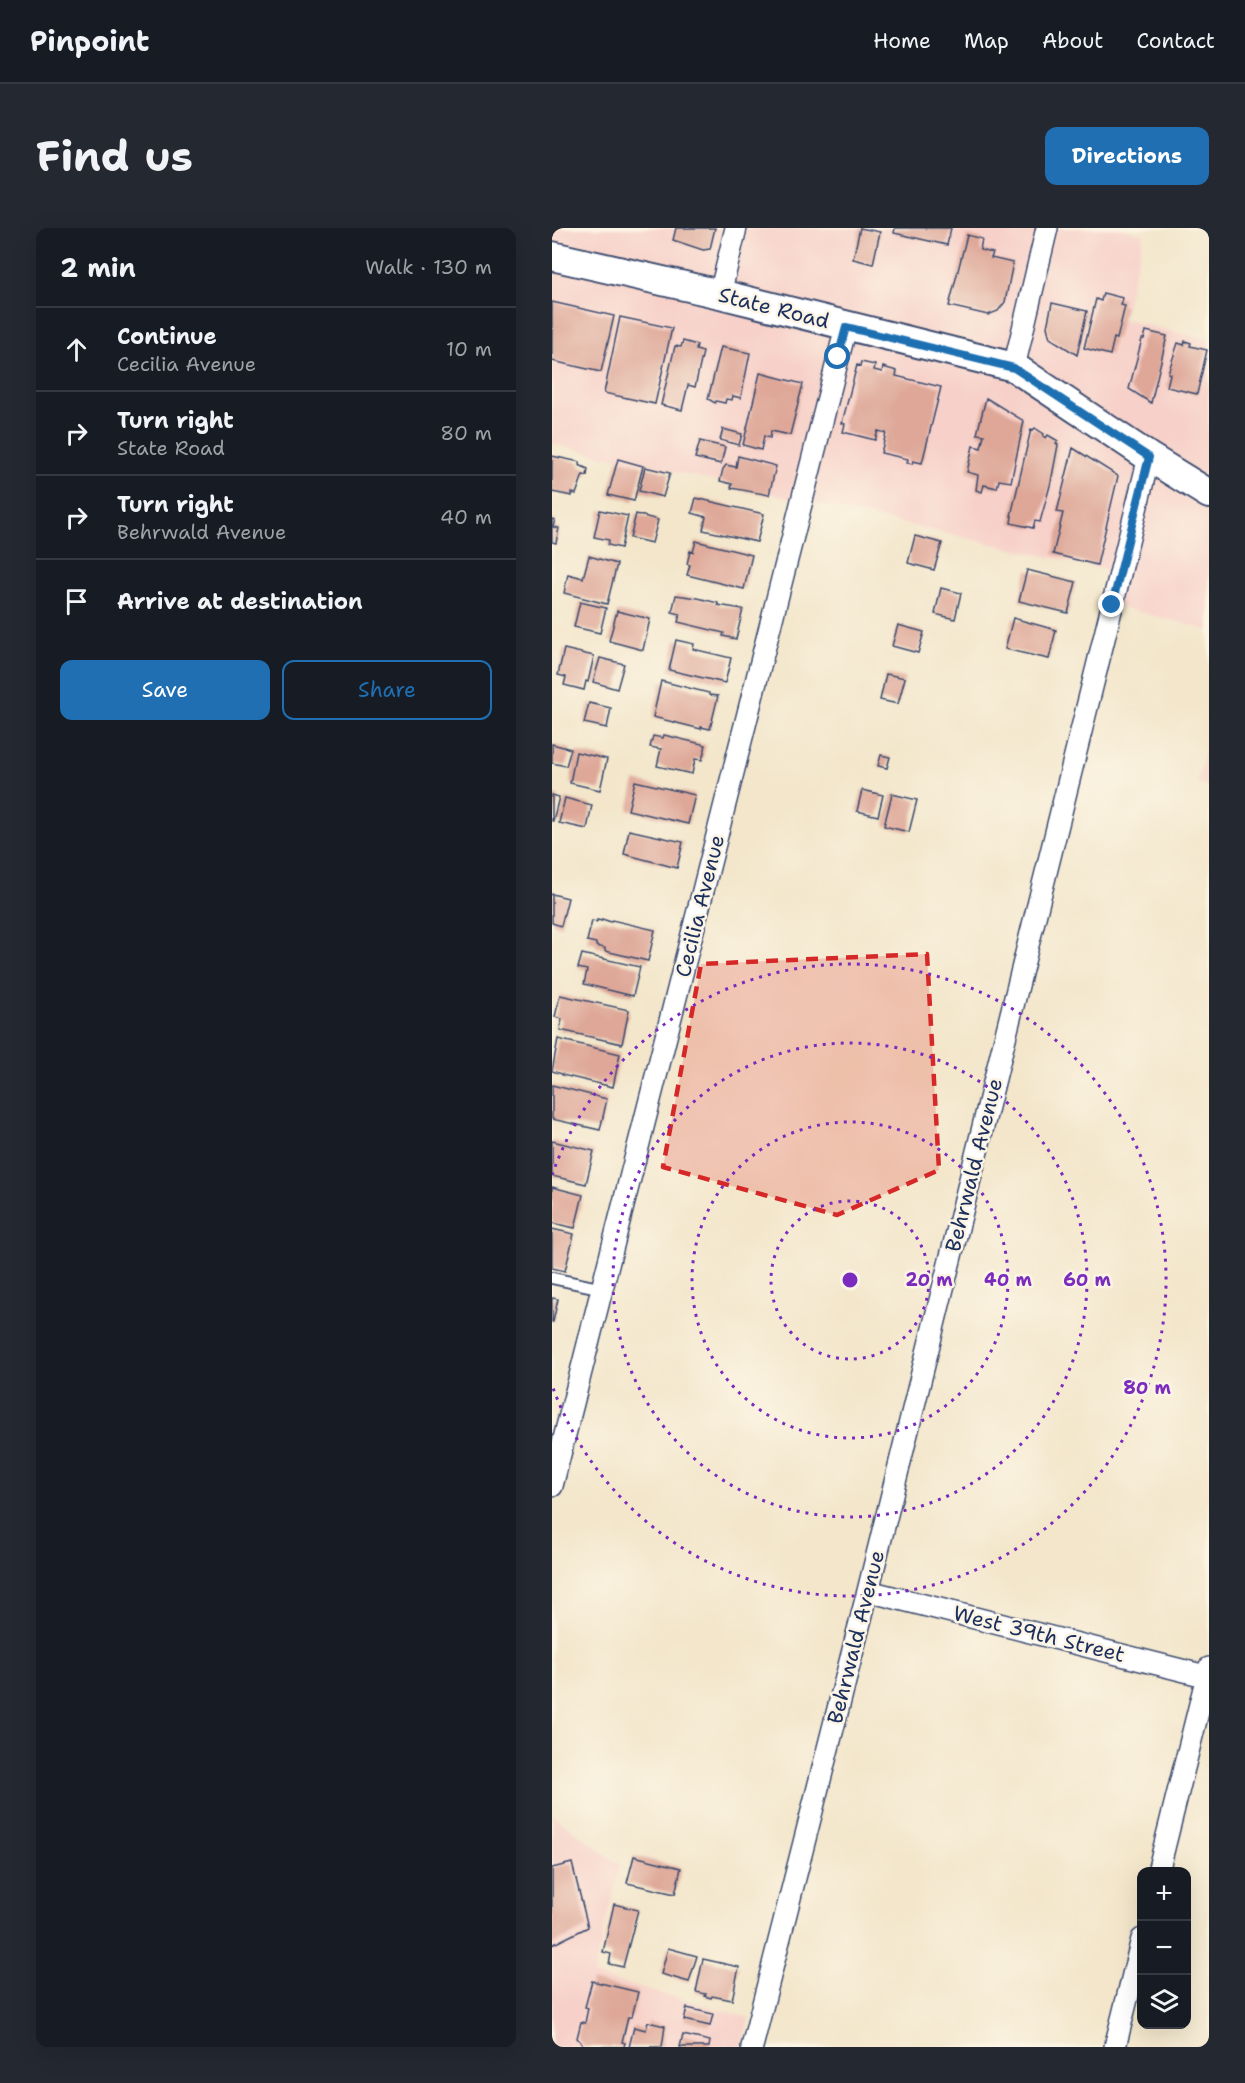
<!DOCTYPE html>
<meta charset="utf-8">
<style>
body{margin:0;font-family:"Shantell Sans",sans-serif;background:#242831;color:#f1f3f6}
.controls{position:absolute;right:18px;bottom:18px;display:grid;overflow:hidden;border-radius:12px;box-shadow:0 6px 24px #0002}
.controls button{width:54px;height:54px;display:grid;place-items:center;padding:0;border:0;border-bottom:2px solid #363941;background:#171b24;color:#f1f3f6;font:30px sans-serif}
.stop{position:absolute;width:18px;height:18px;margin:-14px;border:4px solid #1f6fb2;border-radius:50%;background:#fff}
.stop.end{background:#1f6fb2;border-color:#fff;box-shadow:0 2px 6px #0008}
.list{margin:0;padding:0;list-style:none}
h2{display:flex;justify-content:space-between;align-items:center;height:78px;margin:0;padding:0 24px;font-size:26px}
h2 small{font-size:20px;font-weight:400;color:#9ea1a6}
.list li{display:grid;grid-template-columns:39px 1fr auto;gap:18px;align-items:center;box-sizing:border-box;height:84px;padding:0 24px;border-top:2px solid #363941}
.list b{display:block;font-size:22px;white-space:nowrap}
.list p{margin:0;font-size:20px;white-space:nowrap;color:#9ea1a6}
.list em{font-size:20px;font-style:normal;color:#9ea1a6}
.actions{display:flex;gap:12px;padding:18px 24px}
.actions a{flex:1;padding:14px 0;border:2px solid #1f6fb2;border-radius:12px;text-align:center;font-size:21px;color:#1f6fb2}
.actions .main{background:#1f6fb2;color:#fff}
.icon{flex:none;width:33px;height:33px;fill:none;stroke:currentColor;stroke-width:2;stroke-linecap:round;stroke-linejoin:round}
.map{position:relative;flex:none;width:657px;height:1819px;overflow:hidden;border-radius:12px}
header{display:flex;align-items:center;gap:36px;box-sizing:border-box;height:84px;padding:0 30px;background:#171b24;border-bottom:2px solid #363941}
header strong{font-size:28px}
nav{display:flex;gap:33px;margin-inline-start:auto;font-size:21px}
.intro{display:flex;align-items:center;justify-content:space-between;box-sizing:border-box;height:144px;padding:0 36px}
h1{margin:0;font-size:42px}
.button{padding:15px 27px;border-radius:12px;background:#1f6fb2;color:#fff;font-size:21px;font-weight:700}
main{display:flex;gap:36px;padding:0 36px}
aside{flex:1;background:#171b24;border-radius:12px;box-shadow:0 6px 24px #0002}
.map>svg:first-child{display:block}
</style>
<header>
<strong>Pinpoint</strong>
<nav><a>Home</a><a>Map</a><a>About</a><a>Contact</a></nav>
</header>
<div class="intro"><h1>Find us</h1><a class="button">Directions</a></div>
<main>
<aside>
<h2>2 min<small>Walk · 130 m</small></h2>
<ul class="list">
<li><svg class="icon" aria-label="ahead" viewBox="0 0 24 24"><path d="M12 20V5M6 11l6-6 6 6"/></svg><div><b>Continue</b><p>Cecilia Avenue</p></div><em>10 m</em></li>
<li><svg class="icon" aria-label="right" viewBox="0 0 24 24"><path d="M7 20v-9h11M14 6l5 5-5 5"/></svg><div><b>Turn right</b><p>State Road</p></div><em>80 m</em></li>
<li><svg class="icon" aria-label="right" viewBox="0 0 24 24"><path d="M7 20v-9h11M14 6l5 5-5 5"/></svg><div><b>Turn right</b><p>Behrwald Avenue</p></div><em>40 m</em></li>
<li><svg class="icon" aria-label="arrive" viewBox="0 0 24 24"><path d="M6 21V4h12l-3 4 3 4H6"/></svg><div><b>Arrive at destination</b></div></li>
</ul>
<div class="actions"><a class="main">Save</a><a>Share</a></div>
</aside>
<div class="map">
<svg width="657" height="1819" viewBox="0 0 657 1819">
<rect width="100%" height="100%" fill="#fcf5e5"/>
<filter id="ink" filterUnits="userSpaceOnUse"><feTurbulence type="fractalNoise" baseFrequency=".0167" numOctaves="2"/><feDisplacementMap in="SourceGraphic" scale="12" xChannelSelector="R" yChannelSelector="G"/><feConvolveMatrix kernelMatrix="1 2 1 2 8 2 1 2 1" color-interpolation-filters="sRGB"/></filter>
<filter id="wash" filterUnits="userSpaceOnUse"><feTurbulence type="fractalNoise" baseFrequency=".008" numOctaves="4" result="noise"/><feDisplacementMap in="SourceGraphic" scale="24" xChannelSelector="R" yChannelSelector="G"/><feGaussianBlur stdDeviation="1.35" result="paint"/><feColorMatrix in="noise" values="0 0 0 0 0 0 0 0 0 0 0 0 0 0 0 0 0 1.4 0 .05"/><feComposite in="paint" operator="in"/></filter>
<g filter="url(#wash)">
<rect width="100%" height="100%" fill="#f3e6cb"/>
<path fill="#f7d1c9" d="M0,0H568L592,6L571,91L657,112V402L560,377L568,345L0,216Z
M657,507V558L645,555Z
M0,1586L68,1637L41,1747L197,1790L189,1819H0Z"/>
<g id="blocks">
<path fill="#dea798" d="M124,0H163L158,21L151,22L121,12Z
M308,0L328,4L321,36L301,31Z
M343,0H399L395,17L342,5Z
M415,7L430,11L428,22L441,25L439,30L461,35L453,74L446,83L436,87L397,78Z
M551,65L571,70L569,77L573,78L565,111L562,110L558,127L532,120L544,71L549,73Z
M0,74L62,88L49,144L0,133Z
M500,75L535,83L525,127L498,110L495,99Z
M68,89L120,100L103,176L52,165Z
M594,103L615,108L599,175L577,161L590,111H592Z
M131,113L145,117L144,122L151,124L143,159L136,157L130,182L109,177L123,118L129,119Z
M633,113L639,115L638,118L655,122L645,166L615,159L618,146L616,145L626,115L632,117Z
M169,119L198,125L189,170L181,168L180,172L174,171L173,175L164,173L163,175L156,171Z
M309,134L323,137L322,142L330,144L331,139L345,143L344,148L389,159L370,235L361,233L360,236L355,235L356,231L329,225L334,205L326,203L323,212L291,204L293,196L290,195L305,137L308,138Z
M208,145L251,156L238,207L219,203L218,210L212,208L209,222L191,217Z
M434,170L472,193L459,254L447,252L445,260L432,257L430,264L424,262L426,247L415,244L421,218L429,220L432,207L425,206Z
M483,200L492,206L491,208L494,210L496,207L506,213L504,215L506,217L499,254L488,294L483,293L481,300L459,295L460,288H459L479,201L481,202Z
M171,201L190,206L187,217L168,212Z
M148,213L173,219L169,236L143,230Z
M521,220L566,248L545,337L501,326L511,285L505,284Z
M0,228L28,234L27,237L36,241L35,248L31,247L24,266L20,265V268L0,264Z
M186,228L224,238L217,267L179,260L180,256L168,253L171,241L174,237L184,239Z
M66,231L91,238L82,273L56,267Z
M93,239L118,245L111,269L87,263Z
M144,270L212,286L205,314L151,302L154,289L140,285Z
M48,282L76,288L69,320L56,317L57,312L42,309Z
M84,286L106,292L100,315L78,310Z
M0,291L3,292L1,299L7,300L4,315L0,314Z
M363,308L390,315L382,342L356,335Z
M144,313L200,327L192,361L135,347L138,337L135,336L138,323L141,324Z
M37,328L65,336L55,376L12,365L16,346L31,350Z
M475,342L524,354L516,385L467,373Z
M389,360L409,365L403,391L383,386Z
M124,367L146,370L166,375V377L191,381L184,411L171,408L172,405L126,394L128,386L120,384Z
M28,374L54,380L48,405L22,399Z
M65,383L98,391L91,422L57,413Z
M461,390L504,402L497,431L453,421Z
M346,397L372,404L366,425L340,418Z
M124,412L142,416L141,421L179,430L173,455L117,442Z
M12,421L42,428L36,454L34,453L32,462L12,457L14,449L6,447Z
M48,430L72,436L65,461L41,454Z
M334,446L353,450L346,476L328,472Z
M109,453L157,465V467L166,468L158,501L149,499V501L101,489Z
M37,475L59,480L55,500L32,495Z
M112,507L154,517L150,532L143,531L140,546L105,538L109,521L98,519L101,508L111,510Z
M0,516L19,521L14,538L0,535Z
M24,524L55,531L48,562L18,555Z
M329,527L338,529L335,540L326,538Z
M83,553L143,567L136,596L76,582Z
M310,562L331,567L326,588L305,583Z
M340,566L365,572L357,604L332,598Z
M0,567L7,569L1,593H0Z
M13,570L40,577L35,601L7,595Z
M77,602L131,614L125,640L72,626Z
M0,666L16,670L9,698L0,695Z
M50,691L59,694L60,692L103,702L96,733L53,723V720L44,718V715L35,713L40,693L45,694V692L50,693Z
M30,726L88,739L81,768L32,756L35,742L26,740Z
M8,767L77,782L70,816L8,802L10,791L3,789Z
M6,811L68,826L61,859L10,847V846L0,843Z
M0,857L55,871L48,902L0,891Z
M0,913L42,923L34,956L0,948Z
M0,959L31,967L23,1000L0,995Z
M0,1001L22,1006L13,1043L0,1040Z
M0,1070L6,1071L1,1094H0Z
M82,1628L129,1640L123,1666L75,1655Z
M20,1635L36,1699L0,1717V1640Z
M62,1676L86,1682L71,1739L57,1736L59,1726L51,1724Z
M116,1720L145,1728L137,1754L109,1746Z
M151,1731L187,1739L180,1772L160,1768L159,1770L153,1768L154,1766L144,1764Z
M40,1753L86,1764L80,1789H76L70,1814L73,1815L72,1819H33L25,1810L29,1794L33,1795L36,1780L33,1779Z
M135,1780L161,1786L158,1798L132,1792Z
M96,1794L113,1798L110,1819H77L82,1799L94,1802Z
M131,1807L158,1813L157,1819H128Z"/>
</g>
</g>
<g filter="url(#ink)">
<use href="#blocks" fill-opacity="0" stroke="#3b4a6e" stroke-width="1.5"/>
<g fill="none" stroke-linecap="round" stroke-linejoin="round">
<g stroke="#3b4a6e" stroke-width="14">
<path id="lane" d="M0,1050L51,1061"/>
</g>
<g stroke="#3b4a6e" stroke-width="24">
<path id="street" d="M168,66L184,0
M462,139L495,0
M0,1258L294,99
M316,1363L657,1449
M606,1644L657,1440
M200,1819L316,1363L597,229
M563,1819L590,1711"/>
</g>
<g stroke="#3b4a6e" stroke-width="32">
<path id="secondary" d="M0,28L168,66L462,139L597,229L657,266"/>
</g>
<use href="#lane" stroke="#fff" stroke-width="10"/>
<use href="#street" stroke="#fff" stroke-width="21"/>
<use href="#secondary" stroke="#fff" stroke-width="28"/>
</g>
</g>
<g fill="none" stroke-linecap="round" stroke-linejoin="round" filter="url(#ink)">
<path stroke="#1f6fb2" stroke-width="8" d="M286,129L294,99L462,140L597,229L560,377"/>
</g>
<path fill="#d62828" fill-opacity="0.2" stroke="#d62828" stroke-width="4.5" stroke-dasharray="12 8" stroke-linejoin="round" d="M375,726L387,942L285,987L111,939L149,736Z"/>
<g fill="none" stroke="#7b2cbf" stroke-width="3" stroke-dasharray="3 6">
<circle cx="298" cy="1052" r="79"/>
<circle cx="298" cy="1052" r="158"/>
<circle cx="298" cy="1052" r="237"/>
<path d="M0 947A316 316 0 1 1 0 1157"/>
</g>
<g text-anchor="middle" stroke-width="5" stroke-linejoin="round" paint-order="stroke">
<g font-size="21" fill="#1b2f5e" stroke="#fcf5e5">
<text transform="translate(222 80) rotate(14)" y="7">State Road</text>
<text transform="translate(148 678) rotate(-76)" y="7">Cecilia Avenue</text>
<text transform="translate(422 937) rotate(-76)" y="7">Behrwald Avenue</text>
<text transform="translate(487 1406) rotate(14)" y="7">West 39th Street</text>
<text transform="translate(304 1409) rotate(-76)" y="7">Behrwald Avenue</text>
</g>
</g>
<circle cx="298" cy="1052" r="9" fill="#7b2cbf" stroke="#fcf5e5" stroke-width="3"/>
<g font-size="18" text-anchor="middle" font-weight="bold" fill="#7b2cbf" stroke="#fcf5e5" stroke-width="5" stroke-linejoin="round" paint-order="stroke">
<text x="377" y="1058">20 m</text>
<text x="456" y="1058">40 m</text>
<text x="535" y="1058">60 m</text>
<text x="595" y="1166">80 m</text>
</g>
</svg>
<div class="controls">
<button>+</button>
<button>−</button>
<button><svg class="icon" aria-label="layers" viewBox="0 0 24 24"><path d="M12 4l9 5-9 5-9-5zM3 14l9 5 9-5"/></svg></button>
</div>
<div class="stop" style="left:286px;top:129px"></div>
<div class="stop end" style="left:560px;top:377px"></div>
</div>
</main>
